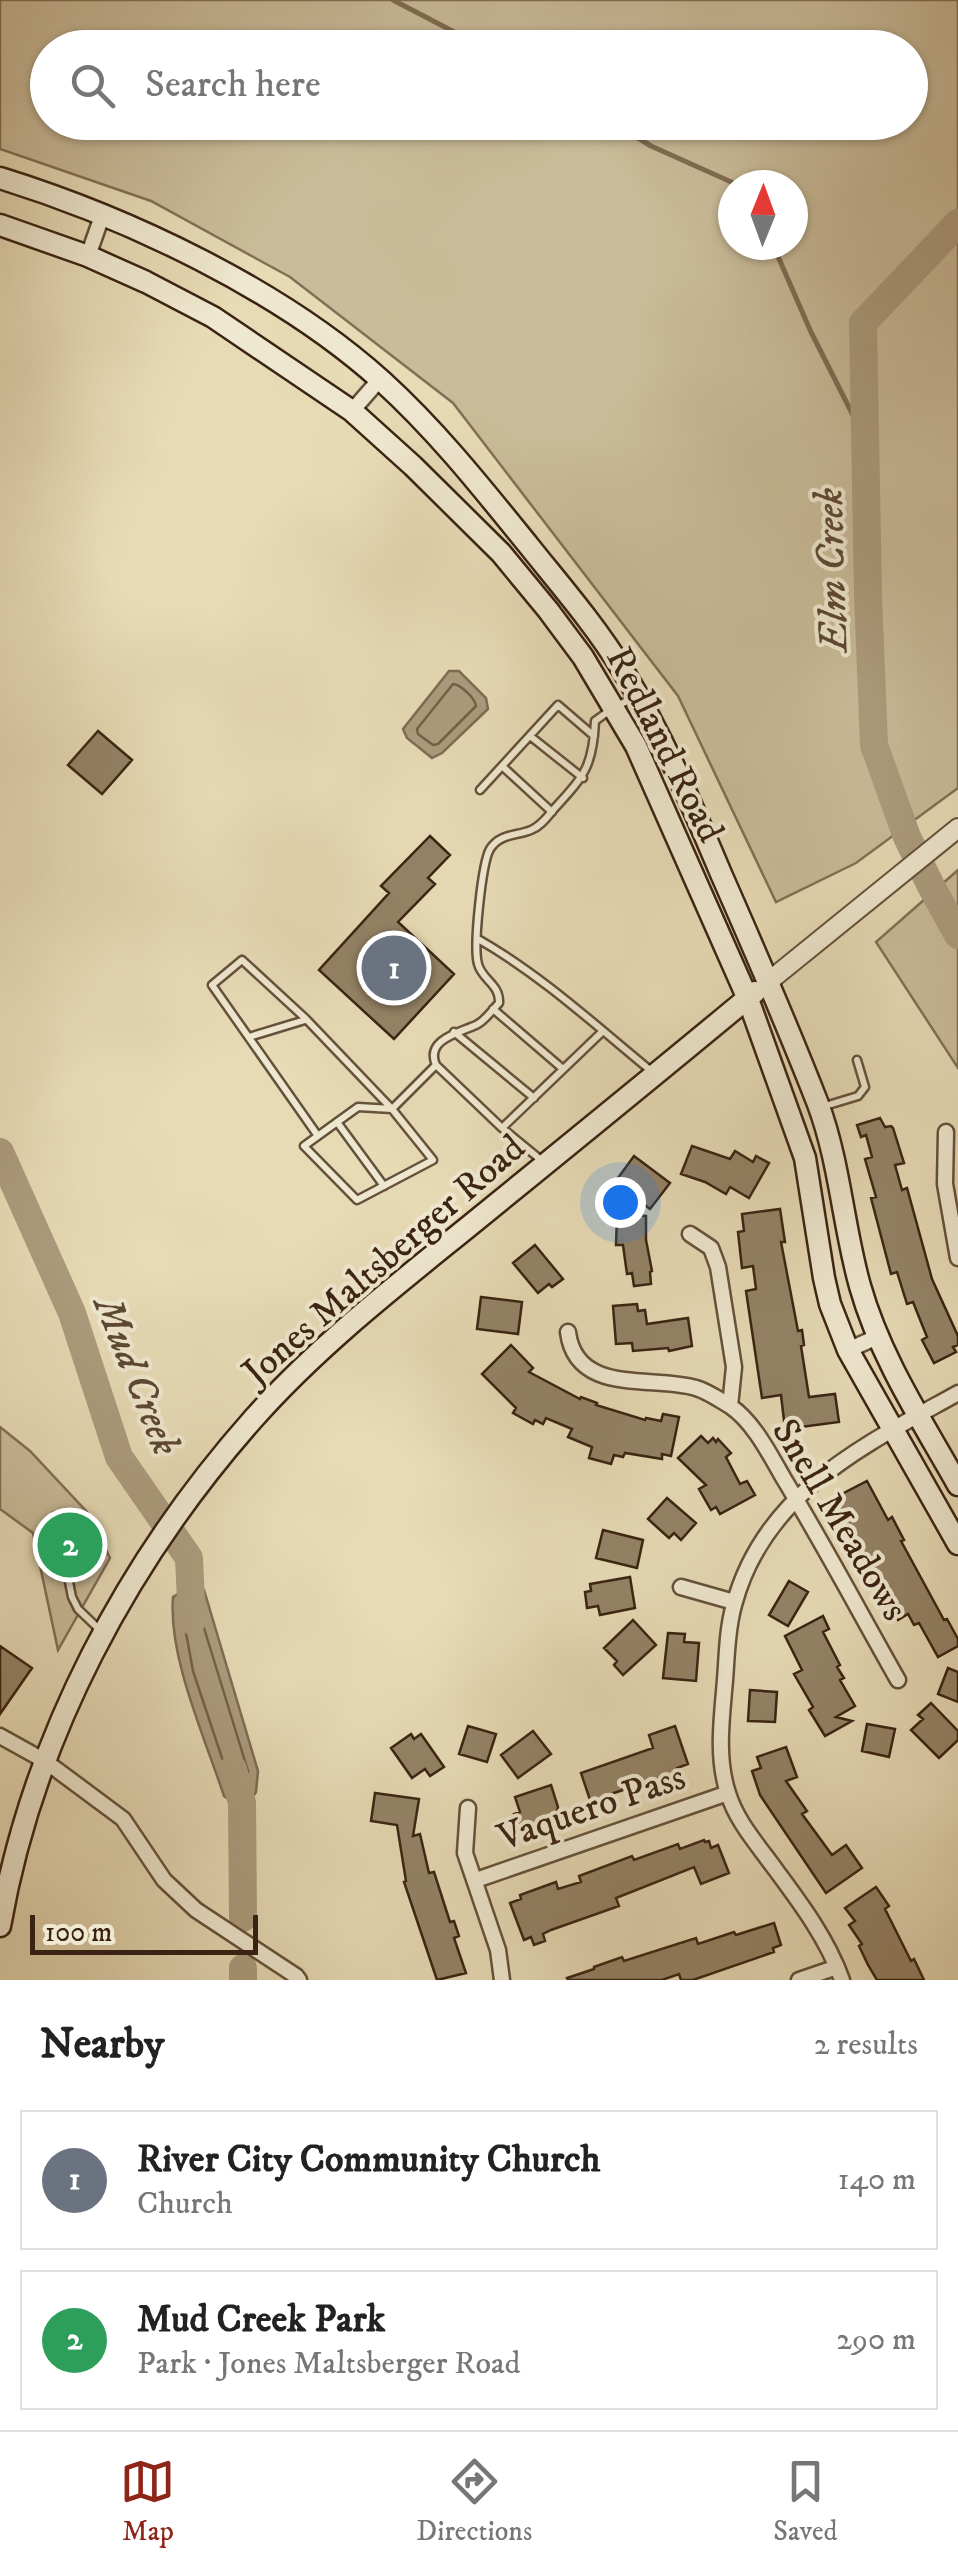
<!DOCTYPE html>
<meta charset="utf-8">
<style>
body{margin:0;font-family:"IM FELL DW Pica",serif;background:#f2f2f2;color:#222}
.compass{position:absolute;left:718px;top:170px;width:90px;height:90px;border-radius:50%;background:#fff;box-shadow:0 2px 8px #0004;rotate:1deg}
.scale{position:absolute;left:30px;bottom:25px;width:228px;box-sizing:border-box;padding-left:10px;border:5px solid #3a2312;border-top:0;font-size:28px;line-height:35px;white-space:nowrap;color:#3a2312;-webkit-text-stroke:8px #efe8d0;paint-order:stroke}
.you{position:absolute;left:620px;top:1202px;width:35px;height:35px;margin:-25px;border:8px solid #fff;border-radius:50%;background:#1a73e8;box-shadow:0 0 0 15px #1a73e833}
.badge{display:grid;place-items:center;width:65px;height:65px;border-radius:50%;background:#8f2418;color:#fff;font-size:32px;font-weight:700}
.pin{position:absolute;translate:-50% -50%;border:5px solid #fff;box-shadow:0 2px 10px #0006}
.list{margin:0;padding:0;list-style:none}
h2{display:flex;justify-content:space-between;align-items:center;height:130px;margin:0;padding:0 40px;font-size:42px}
h2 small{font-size:32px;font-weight:400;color:#767676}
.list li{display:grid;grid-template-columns:65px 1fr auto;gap:30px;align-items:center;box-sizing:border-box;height:140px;margin:0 20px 20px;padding:0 20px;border:2px solid #e0e0e0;border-radius:0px}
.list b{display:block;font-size:38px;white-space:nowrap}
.list p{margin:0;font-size:32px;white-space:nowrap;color:#767676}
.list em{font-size:32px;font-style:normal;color:#767676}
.icon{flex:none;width:55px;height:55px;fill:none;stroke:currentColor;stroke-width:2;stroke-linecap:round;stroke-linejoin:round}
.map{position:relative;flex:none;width:958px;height:1980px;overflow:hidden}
.search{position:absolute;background:#fff;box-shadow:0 2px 8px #0004;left:30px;right:30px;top:30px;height:110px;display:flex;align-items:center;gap:25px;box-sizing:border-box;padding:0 35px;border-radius:55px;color:#767676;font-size:38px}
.sheet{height:450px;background:#fff}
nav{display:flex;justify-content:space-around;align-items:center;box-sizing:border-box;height:140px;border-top:2px solid #e0e0e0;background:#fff;font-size:28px;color:#767676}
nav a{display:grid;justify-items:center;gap:5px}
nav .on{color:#8f2418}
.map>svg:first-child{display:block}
</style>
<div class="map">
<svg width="958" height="1980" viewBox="0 0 958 1980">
<rect width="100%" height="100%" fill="#e7dbb6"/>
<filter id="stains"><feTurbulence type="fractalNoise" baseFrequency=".002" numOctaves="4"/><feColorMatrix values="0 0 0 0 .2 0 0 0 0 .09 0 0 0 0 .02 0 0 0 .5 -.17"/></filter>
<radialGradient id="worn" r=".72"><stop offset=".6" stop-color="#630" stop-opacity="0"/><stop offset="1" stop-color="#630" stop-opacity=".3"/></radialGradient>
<path fill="#cabc9a" stroke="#827056" stroke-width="2.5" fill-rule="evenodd" d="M0,0H958V788L856,863L776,902L678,696L453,403L290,277L151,201L0,149ZM48,48H910V122H48ZM733,185H793V245H733Z
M958,870V1068L876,942Z
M0,1427L30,1451L87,1512L110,1558L58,1650L33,1533L0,1509Z"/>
<path fill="#ac9c7e" stroke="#7e6c53" stroke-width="2.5" d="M449,671H459L486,698L488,709L442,753L432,758L407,738L403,729Z
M198,1582L204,1590L258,1771L256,1792L249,1802L235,1804L224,1796C205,1738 168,1657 173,1597Z"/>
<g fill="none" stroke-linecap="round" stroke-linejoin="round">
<path stroke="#736048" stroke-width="2.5" d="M453,684C461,685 475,698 476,706L438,744L433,745L418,734L417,729Z
M191,1598L196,1602L248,1771L246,1788L241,1793H236L232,1788L193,1671L182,1611L183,1603Z"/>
<path stroke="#7e6c53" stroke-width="5" d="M393,0L485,48
M612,122L651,146L738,185
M773,245L811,332L865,439"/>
<path stroke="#ac9c7e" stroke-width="28" d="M958,223L863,323L868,595L874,745L907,837L931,886L958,935
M0,1152L72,1313L119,1457L189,1558L192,1621
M233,1769L242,1803L243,1918
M243,1980V1968"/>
</g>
<path fill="#948367" stroke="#3a2312" stroke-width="2.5" d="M98,731L132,760L102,794L68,765Z
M430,836L450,855L428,878L435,884L398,922L454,974L394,1039L319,970L389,893L381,886Z
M880,1118L885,1127L891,1126L893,1128L904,1163L895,1165L902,1190L907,1188L932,1279L958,1336V1345L953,1347L956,1352L934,1363L922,1340L927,1337L913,1302L907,1304L897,1272L891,1274L871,1198L876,1197L865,1159L872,1157L866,1135L861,1137L857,1125Z
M692,1146L730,1159L735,1151L753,1162L756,1156L769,1163L749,1198L730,1187L726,1194L705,1182L681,1174Z
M634,1156L670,1183L650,1209L615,1182Z
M780,1209L785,1242H781L798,1331L802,1330L804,1345L801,1346L809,1397L835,1394L839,1422L785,1429L781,1395L762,1398L746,1291L756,1289L753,1266L742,1268L738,1232L744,1231L742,1214Z
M617,1215L646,1216V1240L652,1271L650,1272L651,1284L634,1286L632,1273L627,1274L623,1245H616Z
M535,1245L563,1279L552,1287L549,1284L538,1293L513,1263Z
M481,1297L522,1302L518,1334L477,1329Z
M637,1304L638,1311L645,1310L647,1324L688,1318L692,1346L669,1351L668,1348L633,1351L632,1343L616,1344L613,1306Z
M511,1345L533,1368L529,1372L580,1399L581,1397L597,1403L596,1405L645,1420L646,1418L661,1421L663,1414L679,1417L671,1456L662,1454V1459L625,1453L623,1457L614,1455L611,1464L589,1458L592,1447L568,1437L572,1429L546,1418L543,1424L535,1420L533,1424L513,1413L516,1408L482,1374Z
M701,1436L708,1443L713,1438L716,1442L718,1439L731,1453L726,1457L740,1484L747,1481L755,1495L720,1514L716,1507L711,1510L699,1489L706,1485L678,1458Z
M867,1481L888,1520L892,1517L904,1540L901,1541L944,1620L947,1619L958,1639V1646L938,1657L919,1623L914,1625L908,1614L898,1620L876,1581L874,1582L839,1515L842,1513L838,1505L844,1502L840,1495Z
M667,1498L696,1523L681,1540L674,1533L669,1538L648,1519Z
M603,1530L643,1540L637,1568L596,1558Z
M630,1577L635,1608L600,1615L598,1606L587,1608L585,1592L591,1591L590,1584Z
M789,1581L808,1592L788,1626L769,1615Z
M823,1616L829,1629L823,1632L840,1665L837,1667L844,1678L840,1680L855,1706L836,1717L852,1721L825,1736L809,1710L813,1707L794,1674L802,1670L785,1636Z
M633,1620L656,1645L623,1675L614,1665L617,1661L604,1648Z
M668,1633L685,1634L684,1642L699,1643L696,1681L663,1678Z
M0,1646L32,1668L0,1714Z
M948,1668L958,1672V1702L938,1694Z
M750,1690L777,1692L775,1722L748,1721Z
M931,1703L958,1731V1740L939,1758L911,1730L923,1719L918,1715Z
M867,1724L895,1729L889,1757L862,1751Z
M468,1726L496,1734L487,1762L459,1754Z
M675,1726L688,1764L677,1768L678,1772L614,1793L606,1798L591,1803L581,1773L653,1748L649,1735Z
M533,1731L551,1754L518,1778L501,1755Z
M411,1734L414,1739L421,1734L444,1767L430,1776L425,1769L412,1778L391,1748Z
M786,1747L797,1777L786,1781L807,1811L802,1814L832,1855L846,1845L862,1868L826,1893L760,1795L752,1771L761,1768L757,1757Z
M551,1785L558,1807L555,1817L519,1829L514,1814L520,1812L515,1797Z
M375,1793L419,1799L413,1836L420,1834L429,1873L434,1872L450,1922L454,1921L459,1936L454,1938L466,1973L437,1980L404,1882L406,1881L397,1825L371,1821Z
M704,1840L705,1842L709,1841L711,1848L718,1845L729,1873L701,1884L694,1867L616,1898L619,1906L551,1930L543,1934L545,1941L534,1945L531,1937L524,1940L510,1903L521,1899L520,1895L556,1882L558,1889L581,1882L579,1876L632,1856L634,1860L678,1844L680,1849Z
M876,1887L889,1906L885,1909L911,1961L914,1959L924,1980H877L868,1965L859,1946L862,1944L849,1925L855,1921L845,1908Z
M774,1923L781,1945L773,1948L774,1952L693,1980H681L679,1974L662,1980H568L567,1978L594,1969V1967L622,1957L624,1961L696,1938L698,1944L734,1932L736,1935Z"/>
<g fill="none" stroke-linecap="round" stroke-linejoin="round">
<g stroke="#65513b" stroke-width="11">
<path id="service" d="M530,736L583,778
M502,766L552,812
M480,790L558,705L594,736
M478,939C541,975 594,1024 650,1070
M493,1009L563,1069
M454,1032L534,1098
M249,1037L305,1020
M825,1106L858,1096L865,1087L857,1060
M392,1109L358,1107L304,1146L357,1200L433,1160L392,1109L436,1065
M337,1122L384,1186
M502,1128L603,1031
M318,1136L212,985L242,960L306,1019L392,1109
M541,1160L502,1128L436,1065C425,1040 458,1033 476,1025C485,1021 492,1010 499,1003C500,984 482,980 478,964C473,946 482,863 490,849C500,833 517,836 531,830C541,826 547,817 554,809C584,776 593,767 595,721L613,708L633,698
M56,1516L72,1597L78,1609L102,1632"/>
</g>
<g stroke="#65513b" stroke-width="19">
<path id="minor" d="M88,256L102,216
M352,411L380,379
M946,1132L945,1184L958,1258
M690,1234L711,1248L718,1267L734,1367L730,1406
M568,1332C576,1396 653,1375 696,1388C707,1391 720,1400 730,1406C754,1422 770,1455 784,1479C824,1545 860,1613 898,1680
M848,1350L877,1337
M681,1587L734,1602
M0,1736L45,1761L123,1819L164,1880L196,1910L296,1976L299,1980
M468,1808L465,1853L498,1950L502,1980
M476,1880L728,1793
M799,1980L837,1967
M842,1980C826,1935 795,1896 767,1858C752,1838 735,1817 728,1793C716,1757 722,1717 725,1680C727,1655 727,1629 734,1605C764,1492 865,1445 958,1393"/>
</g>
<g stroke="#65513b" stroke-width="22">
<path id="tertiary" d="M768,982L958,828"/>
</g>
<g stroke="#3a2312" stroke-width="25">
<path id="secondary" d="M0,178C129,218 281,290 382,381C437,431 482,488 529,546C561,586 595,625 622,669C662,734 692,805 722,876C755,951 788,1027 818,1104C840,1163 843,1226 860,1286C880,1357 922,1421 958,1485
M0,225L88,256L146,282L213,317L352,411L413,466L501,553L548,610L583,657L636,746L748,999L805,1158L824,1278L830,1304L848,1350L958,1544
M0,1926C33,1737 128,1560 254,1418C318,1346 394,1287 468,1227C564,1149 660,1071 755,992"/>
</g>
<use href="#service" stroke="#efe8d0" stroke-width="6"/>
<use href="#minor" stroke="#efe8d0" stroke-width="14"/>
<use href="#tertiary" stroke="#efe8d0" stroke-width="18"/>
<use href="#secondary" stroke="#efe8d0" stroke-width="20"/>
</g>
<g text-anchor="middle" stroke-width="8" stroke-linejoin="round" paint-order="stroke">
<g font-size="38" fill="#3a2312" stroke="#efe8d0">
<text transform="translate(666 744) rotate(63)" y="13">Redland Road</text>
<text transform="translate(383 1259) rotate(-41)" y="13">Jones Maltsberger Road</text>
<text transform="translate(841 1519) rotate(59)" y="13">Snell Meadows</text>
<text transform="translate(591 1806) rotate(-19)" y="13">Vaquero Pass</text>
</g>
<g font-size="40" font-style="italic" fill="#5c4732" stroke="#efe8d0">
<text transform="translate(830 570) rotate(-92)" y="14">Elm Creek</text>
<text transform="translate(138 1375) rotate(68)" y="14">Mud Creek</text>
</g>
</g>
<rect width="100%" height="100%" filter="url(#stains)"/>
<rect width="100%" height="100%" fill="url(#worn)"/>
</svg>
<svg class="compass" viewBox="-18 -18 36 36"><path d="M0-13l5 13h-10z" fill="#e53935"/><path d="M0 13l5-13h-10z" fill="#767676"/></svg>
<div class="scale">100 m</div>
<div class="you"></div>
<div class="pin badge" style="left:394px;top:968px;background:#6b7280">1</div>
<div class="pin badge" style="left:70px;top:1545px;background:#2e9e5b">2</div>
<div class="search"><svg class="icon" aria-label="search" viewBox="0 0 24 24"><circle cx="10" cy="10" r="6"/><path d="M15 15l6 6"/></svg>Search here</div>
</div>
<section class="sheet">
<h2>Nearby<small>2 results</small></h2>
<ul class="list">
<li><span class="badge" style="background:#6b7280">1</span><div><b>River City Community Church</b><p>Church</p></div><em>140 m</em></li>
<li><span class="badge" style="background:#2e9e5b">2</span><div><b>Mud Creek Park</b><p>Park · Jones Maltsberger Road</p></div><em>290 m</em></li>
</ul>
</section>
<nav>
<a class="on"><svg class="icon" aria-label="map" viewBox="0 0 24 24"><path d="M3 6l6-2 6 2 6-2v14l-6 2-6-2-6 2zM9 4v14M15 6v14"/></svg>Map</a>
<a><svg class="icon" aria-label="directions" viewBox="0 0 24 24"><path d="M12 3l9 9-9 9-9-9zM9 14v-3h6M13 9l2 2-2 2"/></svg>Directions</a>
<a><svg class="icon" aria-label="saved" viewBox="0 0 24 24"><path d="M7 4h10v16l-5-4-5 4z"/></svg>Saved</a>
</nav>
